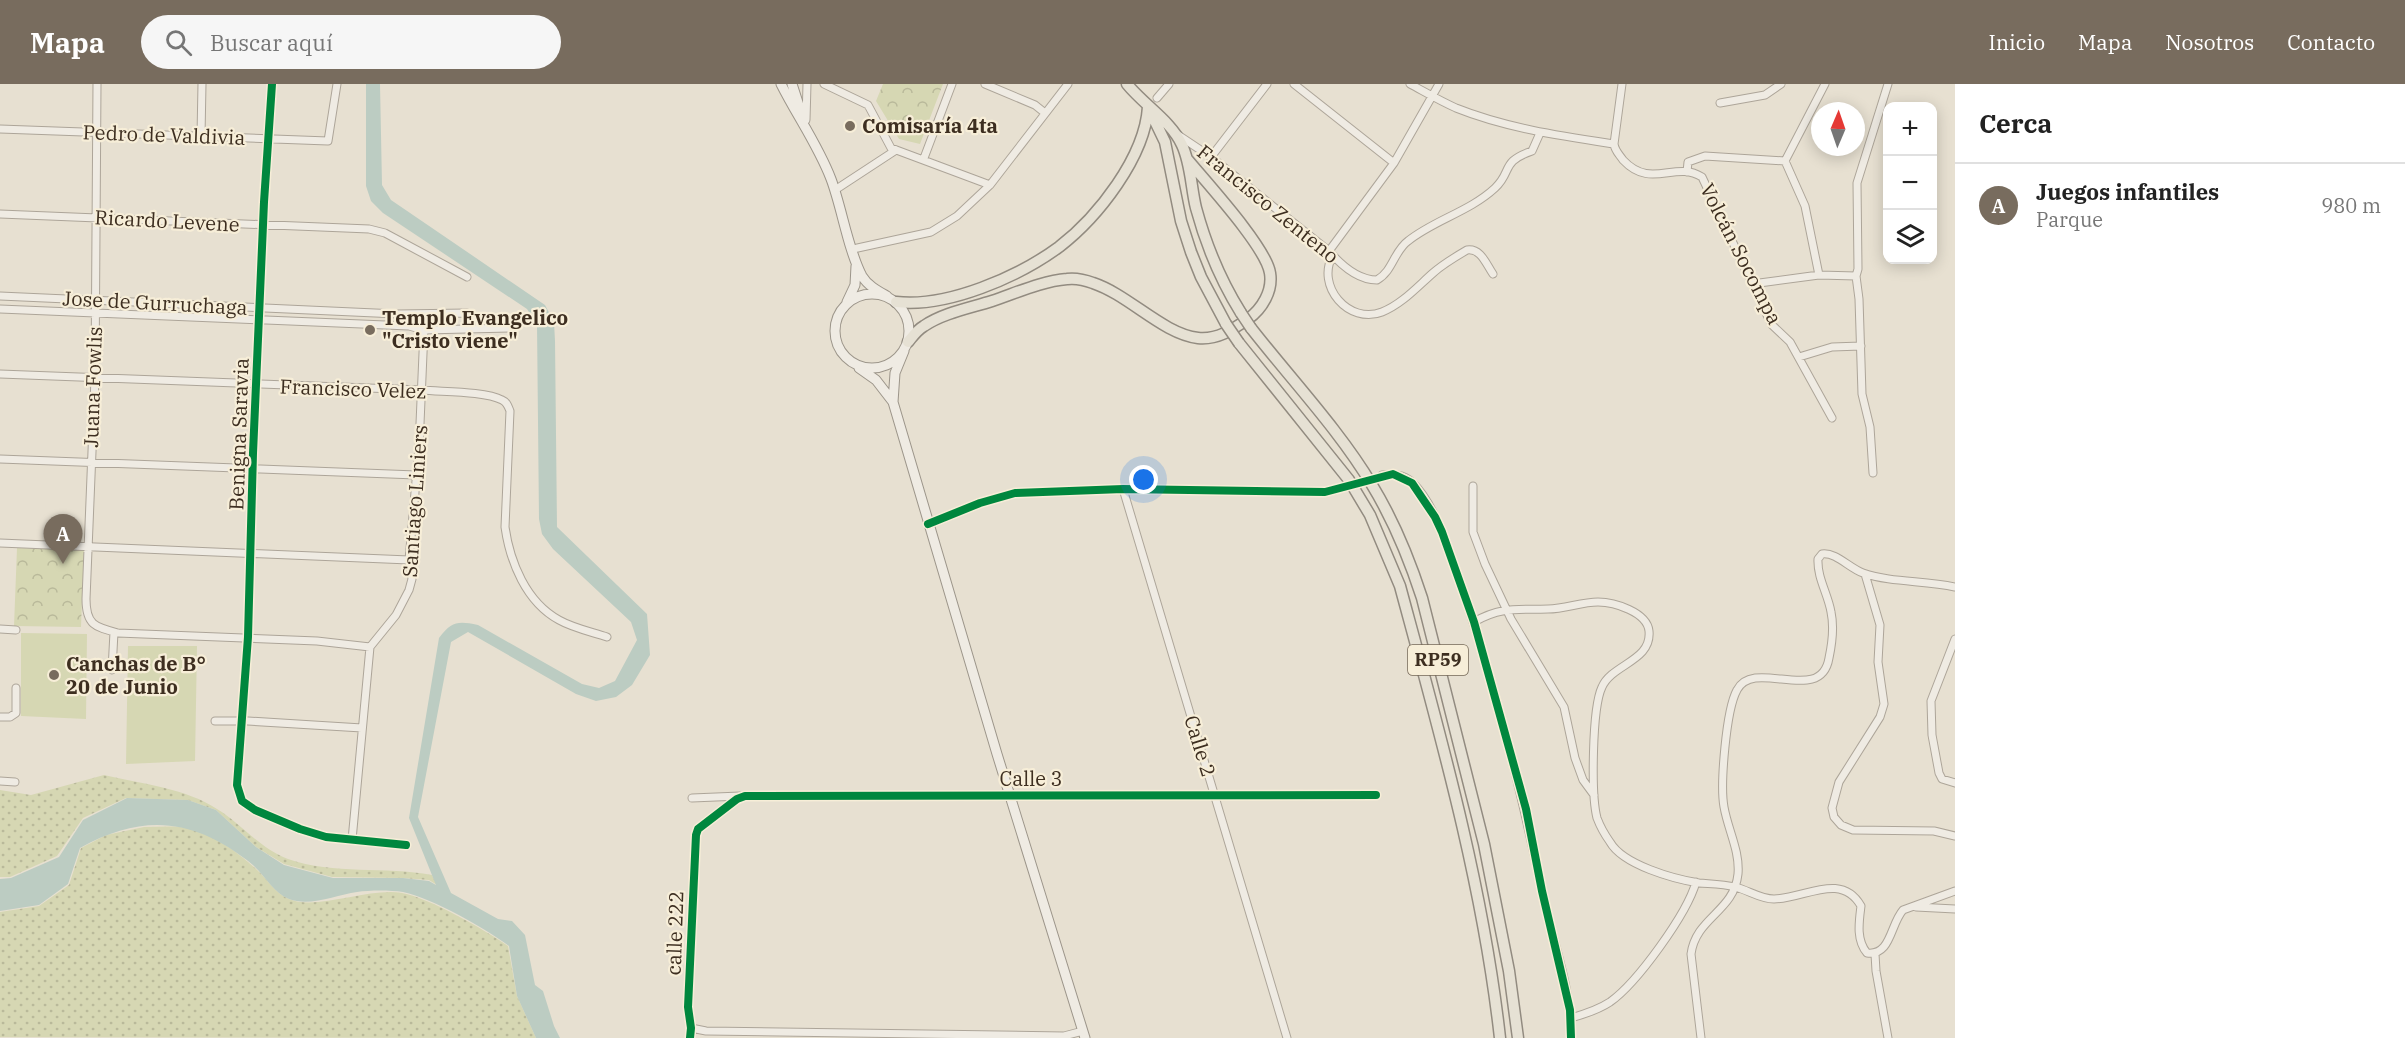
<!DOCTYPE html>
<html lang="es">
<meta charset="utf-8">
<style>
body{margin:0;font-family:"IBM Plex Serif",serif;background:#f6f6f6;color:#222}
.controls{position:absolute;right:18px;top:18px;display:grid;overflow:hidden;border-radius:12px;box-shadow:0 3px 15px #0003}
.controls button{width:54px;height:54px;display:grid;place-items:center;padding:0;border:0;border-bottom:2px solid #e0e0e0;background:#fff;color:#222;font:30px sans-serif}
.compass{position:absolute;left:1811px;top:18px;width:54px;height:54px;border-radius:50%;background:#fff;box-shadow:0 3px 15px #0003;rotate:2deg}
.you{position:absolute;left:1144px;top:396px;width:21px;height:21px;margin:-15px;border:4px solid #fff;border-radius:50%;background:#1a73e8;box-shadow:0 0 0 9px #1a73e833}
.badge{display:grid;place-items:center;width:39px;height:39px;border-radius:50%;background:#786c5e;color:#fff;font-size:20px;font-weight:700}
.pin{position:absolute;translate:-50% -50px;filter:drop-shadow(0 2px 3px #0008)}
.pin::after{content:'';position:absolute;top:32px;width:21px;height:18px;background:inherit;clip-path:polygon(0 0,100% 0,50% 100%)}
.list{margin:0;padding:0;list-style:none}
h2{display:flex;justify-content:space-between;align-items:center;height:78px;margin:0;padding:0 24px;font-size:26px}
h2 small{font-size:20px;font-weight:400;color:#767676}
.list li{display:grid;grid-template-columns:39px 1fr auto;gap:18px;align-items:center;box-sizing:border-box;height:84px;padding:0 24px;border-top:2px solid #e0e0e0}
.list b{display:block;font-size:22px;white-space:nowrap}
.list p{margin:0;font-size:20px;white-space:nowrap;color:#767676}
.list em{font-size:20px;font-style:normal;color:#767676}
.icon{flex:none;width:33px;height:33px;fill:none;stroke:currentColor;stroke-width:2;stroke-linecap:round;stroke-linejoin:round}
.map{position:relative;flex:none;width:1955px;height:954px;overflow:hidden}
header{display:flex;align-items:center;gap:36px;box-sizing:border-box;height:84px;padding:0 30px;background:#786c5e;color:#fff}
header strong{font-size:28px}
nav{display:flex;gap:33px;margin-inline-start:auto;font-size:21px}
.search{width:420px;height:54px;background:#f6f6f6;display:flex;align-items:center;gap:15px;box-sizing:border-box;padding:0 21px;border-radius:33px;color:#767676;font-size:22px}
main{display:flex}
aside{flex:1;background:#fff}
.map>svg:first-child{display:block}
</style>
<header>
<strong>Mapa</strong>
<div class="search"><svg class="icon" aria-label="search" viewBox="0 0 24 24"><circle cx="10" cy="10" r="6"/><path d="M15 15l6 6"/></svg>Buscar aquí</div>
<nav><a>Inicio</a><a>Mapa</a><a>Nosotros</a><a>Contacto</a></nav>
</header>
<main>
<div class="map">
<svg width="1955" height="954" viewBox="0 0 1955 954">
<defs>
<pattern id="grass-dots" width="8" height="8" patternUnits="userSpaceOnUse" patternTransform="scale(1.5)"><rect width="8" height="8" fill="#d6d7b3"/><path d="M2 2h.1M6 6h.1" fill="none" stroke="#b9b99a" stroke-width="1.8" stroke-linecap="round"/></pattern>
<pattern id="forest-crowns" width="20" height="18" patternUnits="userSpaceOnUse" patternTransform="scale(1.5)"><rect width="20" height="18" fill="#d6d7b3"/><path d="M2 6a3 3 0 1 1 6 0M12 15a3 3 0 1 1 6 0" fill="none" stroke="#b9b99a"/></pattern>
</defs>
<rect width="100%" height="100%" fill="#e7e0d1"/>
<path fill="url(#grass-dots)" d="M104,691C139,699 188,705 217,725C242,740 259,764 288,775C334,791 385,782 432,791L437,801L429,796L403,794L332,793L284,780L256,763L216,726L188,716L126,714L83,734L57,772L10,793H0V706L31,711Z
M144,743C156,743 168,742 180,743C207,745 236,767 255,784C267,794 274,809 289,815C316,827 370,803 402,809C430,814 485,846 508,862L517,912L536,954L0,953V828L39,822L69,801L81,764L106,751Z"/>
<path fill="url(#forest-crowns)" d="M883,0H943L920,60L899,55L876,17Z
M17,464L84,466L81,543L14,542Z"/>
<path fill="#d6d7b3" d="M21,549L87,550L86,635L21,632Z
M128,562H197L195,677L126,680Z"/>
<path fill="#bcccc2" d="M366,0H380L382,101L391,116L545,221L554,238L555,257L557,443L647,530L650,571L632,601L616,613L596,617L576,610L468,548L451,558L418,733L451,809L498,835L512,837L525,851L535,901L543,907L554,942L560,954H536L517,912L509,862C483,843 434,815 403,808C390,806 370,806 357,808C336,811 310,823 289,815C274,809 265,792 253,781C196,735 145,728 80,764L68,800L39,821L0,827V795L11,794L59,773L83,736L127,714L188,716L216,726L256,763L284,781L333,794H403L429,797L436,801L409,734L439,554C452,537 458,537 478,541L582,600L599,604L615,597L637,556L631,538L553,465L542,450L539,435L537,240L527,225L383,129L371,117L366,102Z"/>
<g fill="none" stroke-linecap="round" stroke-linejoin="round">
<path stroke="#c5bcae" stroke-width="7" stroke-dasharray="7 3.5" stroke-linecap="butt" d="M1335,406L1382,391"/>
<g stroke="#ada599" stroke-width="9">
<path id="minor" d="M97,0L95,294L86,515C86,541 95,543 118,549L317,557L370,563
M272,0L264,118L253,369L248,553L237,701L242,717L255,726L300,745L326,753L406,761
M824,0L868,21L891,64L990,101
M985,0L1035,21L1045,29
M1294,0L1394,79
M1410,0C1425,8 1440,17 1456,24C1506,44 1561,52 1614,60C1615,67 1619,70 1623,76C1651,106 1675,76 1702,93L1766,229L1772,241L1790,258L1832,334
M1157,14L1169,0
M1720,19L1765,11L1781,0
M806,36L807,0
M0,45L328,57L337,0
M1178,51L1211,73L1329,167C1341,181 1358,196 1377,196C1393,187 1394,167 1408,157C1434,136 1469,128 1495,104C1513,87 1500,78 1532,67L1540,49
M201,52L202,0
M1614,60L1622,0
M1211,73L1267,0
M924,74L952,0
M1785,77L1805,122L1819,191
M1687,88L1688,78L1705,72L1785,77L1825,0
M835,106L896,66
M0,130L369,145L385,149L467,193
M853,165L931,148L957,132L990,101L1068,0
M1329,167L1394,79L1439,0
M1333,171C1315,202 1349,241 1382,228C1402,220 1417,203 1433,189C1443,180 1455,173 1467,166C1481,164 1486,180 1493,190
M1752,200L1819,191L1856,192
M0,212L397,230L467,229L479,236L480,244
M0,225L409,242L424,246L512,244
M1799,273L1832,263L1861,262
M0,290L422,306C442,308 485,307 502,316C507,318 508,322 510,327L505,443C510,478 526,518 559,536C573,544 592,548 607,553
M0,375L416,391
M1873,389L1870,343L1862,310L1859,215L1856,192L1858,185L1857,99L1888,0
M1382,391C1393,390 1403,390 1412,398C1435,420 1445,459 1456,487C1493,592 1519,699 1542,807C1552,856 1572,904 1571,954
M1473,402V448L1485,480L1511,535L1564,623L1575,674L1583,696L1594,711
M1123,405L1287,954
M928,440L980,419L1015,409L1123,405L1325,408L1335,406
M0,459L409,476
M1865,490L1880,541L1878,578L1884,620L1880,633L1839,698L1832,724L1834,733L1841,741L1853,746L1934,747L1955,752
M1474,538C1502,522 1518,526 1548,525C1565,525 1581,518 1598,518C1614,518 1647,528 1649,547C1652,577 1612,580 1602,603C1592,624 1591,711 1597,734C1600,742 1605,751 1610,758C1623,781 1674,795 1699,799C1711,800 1723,800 1735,803C1748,806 1760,815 1774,815C1804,815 1841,787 1861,822C1859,838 1856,856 1867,869C1891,872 1890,841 1903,826L1955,807
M0,545L16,546
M1955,555L1931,617L1932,651L1939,689L1942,695L1955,699
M112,586L114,548
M0,633H10L16,629V604
M215,637H248L362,644
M0,697L15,698
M692,714L740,712
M352,756L370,563L396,531L409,506L412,495L409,476L419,363L424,246
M1916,823L1955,825
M1875,870L1876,887L1888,954
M1571,934C1585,930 1598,926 1610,918C1637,899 1687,830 1696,798
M691,944L706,947L1064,952L1083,947
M690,954L691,944L688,923L696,751L698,745L737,715L745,712L1376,711
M1701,954L1691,870C1696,833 1734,828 1738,790C1740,767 1728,746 1724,723C1720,701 1726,626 1737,606C1754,573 1821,622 1829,574C1832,560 1834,542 1831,528C1828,510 1817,494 1818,475L1822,470C1836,468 1849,484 1863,489C1892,499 1925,496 1955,503"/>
</g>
<g stroke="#9c958a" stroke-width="11">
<path id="secondary" d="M781,0C797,32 818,61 831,95C842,124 848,166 862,192C868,202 878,207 887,212
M792,0L804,37
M835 247a37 37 0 1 1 74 0a37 37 0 1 1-74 0Z
M847,218L855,201L856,182
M904,267L895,289L893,318L997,670L1085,954
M859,284L876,296L893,318"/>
</g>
<g stroke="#928b80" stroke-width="13">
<path id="primary" d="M1127,0C1144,21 1171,37 1182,61C1191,80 1191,104 1196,124C1206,161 1221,197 1241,229
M1152,31L1165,58L1181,137L1191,168L1201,193L1226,240
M896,218C947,224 1018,193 1059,163C1098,133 1145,73 1148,23
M1251,244C1290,294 1340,347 1372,401C1394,437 1409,474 1422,514L1484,760L1509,887L1518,954
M908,258C913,252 917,246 924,242C943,229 970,224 992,217C1016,209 1042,197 1067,195C1075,194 1085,196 1093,199C1129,211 1163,250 1198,254C1217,256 1232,246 1248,235C1262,225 1273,207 1270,189C1266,163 1206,98 1187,75
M1239,259L1349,396L1370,431L1400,502C1440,650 1483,801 1500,954"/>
</g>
<use href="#minor" stroke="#efebe3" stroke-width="7"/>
<use href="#secondary" stroke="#efebe3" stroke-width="9"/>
<use href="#primary" stroke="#e6e1d4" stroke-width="10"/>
<g stroke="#928b80" stroke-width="13" stroke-linecap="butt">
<path id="primary-bridge" d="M1241,229L1251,244
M1226,240L1239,259"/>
</g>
<use href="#primary-bridge" stroke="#e6e1d4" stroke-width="10"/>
<g stroke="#f7eed8" stroke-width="11">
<path id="cycleway" d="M272,0L264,118L253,369L248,553L237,701L242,717L255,726L300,745L326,753L406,761
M928,440L980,419L1015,409L1123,405L1325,408L1393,390L1412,399L1435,433L1442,448L1474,538L1526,725L1542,807L1570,926L1571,954
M690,954L691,944L688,923L696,751L698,745L737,715L745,712L1376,711"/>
</g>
<use href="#cycleway" stroke="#00873e" stroke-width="8"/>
</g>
<g fill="#786c5e" stroke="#f7eed8" stroke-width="2">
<circle cx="850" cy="42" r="6"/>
<circle cx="370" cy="246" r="6"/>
<circle cx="54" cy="591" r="6"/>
</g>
<g text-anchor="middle" stroke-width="4.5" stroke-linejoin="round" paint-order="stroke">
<rect fill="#f7eed8" stroke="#756857" stroke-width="1.5" x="1408" y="561" width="60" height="30" rx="4.5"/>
<g font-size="18" font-weight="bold" fill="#3d2e20">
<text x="1438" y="582">RP59</text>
</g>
<g font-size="20" font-weight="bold" fill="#3d2e20" stroke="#f7eed8" text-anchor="start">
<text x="862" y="49">Comisaría 4ta</text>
<text x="382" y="241">Templo Evangelico<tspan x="382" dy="23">"Cristo viene"</tspan></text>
<text x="66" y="587">Canchas de B°<tspan x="66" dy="23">20 de Junio</tspan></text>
</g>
<g font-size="20" fill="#3d2e20" stroke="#f7eed8">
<text transform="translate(164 51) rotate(2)" y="7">Pedro de Valdivia</text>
<text transform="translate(1268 120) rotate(39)" y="7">Francisco Zenteno</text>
<text transform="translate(167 137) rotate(3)" y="7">Ricardo Levene</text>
<text transform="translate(1741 170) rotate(63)" y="7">Volcán Socompa</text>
<text transform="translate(155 219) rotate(3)" y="7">Jose de Gurruchaga</text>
<text transform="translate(93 303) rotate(-88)" y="7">Juana Fowlis</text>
<text transform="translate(353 305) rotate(2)" y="7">Francisco Velez</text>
<text transform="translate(239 350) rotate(-88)" y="7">Benigna Saravia</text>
<text transform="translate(415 417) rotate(-86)" y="7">Santiago Liniers</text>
<text transform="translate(1200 662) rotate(73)" y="7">Calle 2</text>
<text x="1031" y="702">Calle 3</text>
<text transform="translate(675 849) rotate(-88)" y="7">calle 222</text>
</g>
</g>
</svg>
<div class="controls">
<button>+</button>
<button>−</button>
<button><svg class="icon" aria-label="layers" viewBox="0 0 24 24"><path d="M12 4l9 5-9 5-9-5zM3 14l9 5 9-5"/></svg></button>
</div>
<svg class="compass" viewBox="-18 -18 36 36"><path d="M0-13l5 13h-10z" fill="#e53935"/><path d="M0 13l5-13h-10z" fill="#767676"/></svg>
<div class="you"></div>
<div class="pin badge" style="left:63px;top:480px">A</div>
</div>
<aside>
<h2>Cerca<small></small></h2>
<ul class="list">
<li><span class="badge">A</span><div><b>Juegos infantiles</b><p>Parque</p></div><em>980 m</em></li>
</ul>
</aside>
</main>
